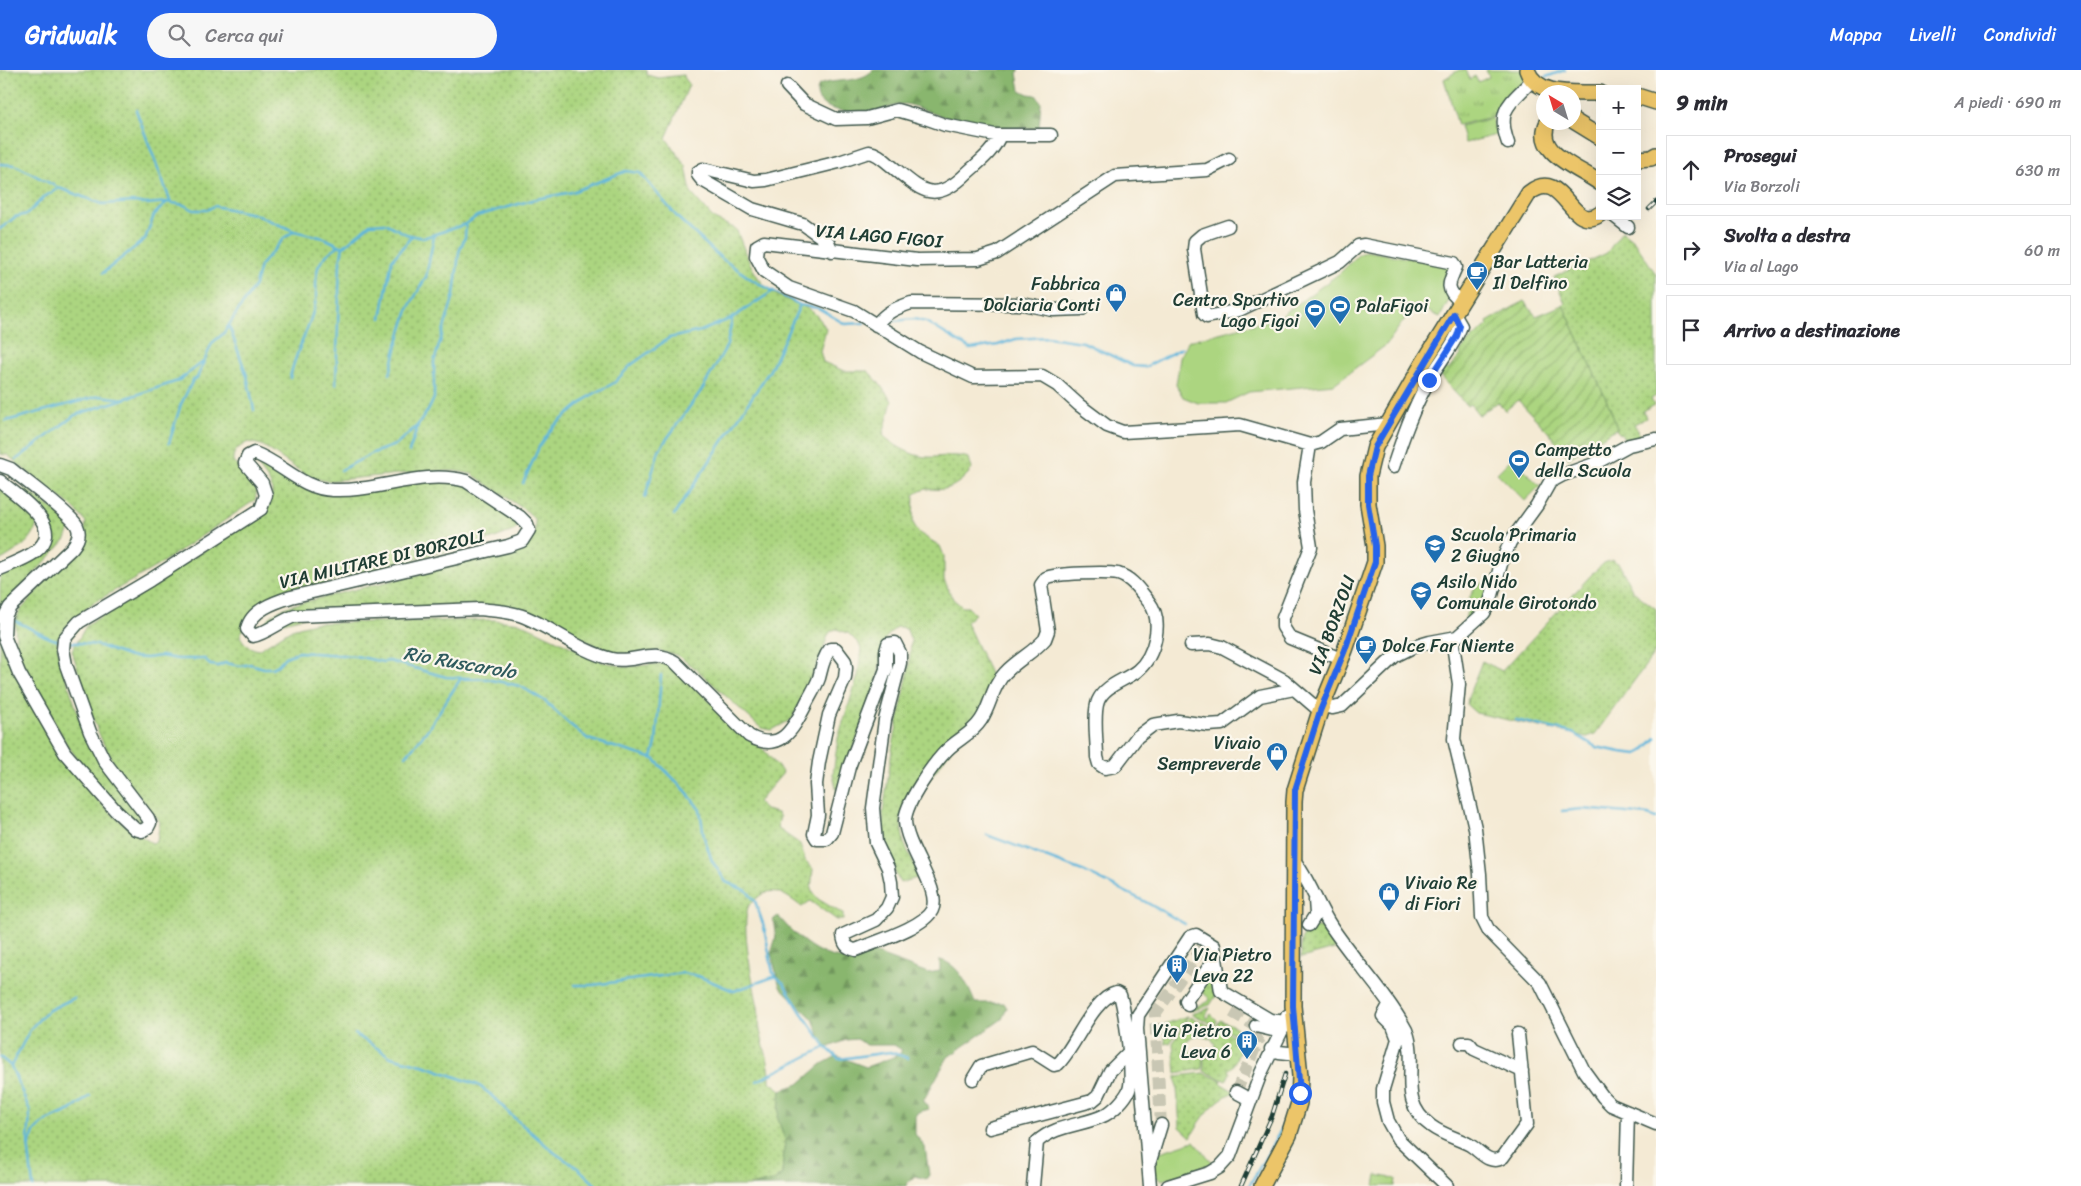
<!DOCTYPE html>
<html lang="it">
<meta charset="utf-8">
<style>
body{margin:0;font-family:Sriracha,sans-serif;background:#f7f7f7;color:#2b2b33}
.controls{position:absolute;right:15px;top:15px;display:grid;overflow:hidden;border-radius:0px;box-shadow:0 5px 20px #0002}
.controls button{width:45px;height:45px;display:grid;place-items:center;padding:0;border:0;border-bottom:1px solid #e1e1e2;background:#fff;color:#2b2b33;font:25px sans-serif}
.compass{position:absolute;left:1536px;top:15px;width:45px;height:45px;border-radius:50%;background:#fff;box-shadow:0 5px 20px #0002;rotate:322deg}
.stop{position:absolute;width:15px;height:15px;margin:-11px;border:4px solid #2563eb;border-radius:50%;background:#fff}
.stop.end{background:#2563eb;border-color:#fff;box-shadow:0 1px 5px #0008}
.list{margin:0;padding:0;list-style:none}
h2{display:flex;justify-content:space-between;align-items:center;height:65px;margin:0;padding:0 20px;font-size:21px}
h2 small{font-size:16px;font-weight:400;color:#7c7c81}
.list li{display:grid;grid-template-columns:32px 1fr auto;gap:15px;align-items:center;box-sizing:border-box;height:70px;margin:0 10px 10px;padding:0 10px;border:1px solid #e1e1e2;border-radius:0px}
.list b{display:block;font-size:19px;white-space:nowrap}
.list p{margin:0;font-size:16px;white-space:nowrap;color:#7c7c81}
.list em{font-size:16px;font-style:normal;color:#7c7c81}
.icon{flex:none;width:28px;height:28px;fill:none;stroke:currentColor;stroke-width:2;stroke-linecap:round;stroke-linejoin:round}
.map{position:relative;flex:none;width:1656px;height:1116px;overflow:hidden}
header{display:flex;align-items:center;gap:30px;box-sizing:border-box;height:70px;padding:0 25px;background:#2563eb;color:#fff}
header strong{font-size:24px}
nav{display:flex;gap:28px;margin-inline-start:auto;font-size:18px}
.search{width:350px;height:45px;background:#f7f7f7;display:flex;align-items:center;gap:12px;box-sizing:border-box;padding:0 18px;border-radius:28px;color:#7c7c81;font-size:19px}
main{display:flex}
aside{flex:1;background:#fff}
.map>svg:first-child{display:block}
</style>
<header>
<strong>Gridwalk</strong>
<div class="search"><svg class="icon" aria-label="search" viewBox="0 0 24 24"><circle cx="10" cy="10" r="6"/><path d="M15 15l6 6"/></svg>Cerca qui</div>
<nav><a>Mappa</a><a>Livelli</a><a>Condividi</a></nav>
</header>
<main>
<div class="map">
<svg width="1656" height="1116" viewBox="0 0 1656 1116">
<defs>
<pattern id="grass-dots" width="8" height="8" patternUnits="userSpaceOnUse" patternTransform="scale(1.25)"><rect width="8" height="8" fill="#acd580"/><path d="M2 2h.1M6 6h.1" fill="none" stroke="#8bae6a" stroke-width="1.8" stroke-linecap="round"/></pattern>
<pattern id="forest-firs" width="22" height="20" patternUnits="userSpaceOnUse" patternTransform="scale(1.25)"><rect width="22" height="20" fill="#89b66e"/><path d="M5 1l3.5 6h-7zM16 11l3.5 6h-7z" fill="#6f955b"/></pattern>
<pattern id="park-tufts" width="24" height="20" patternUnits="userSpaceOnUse" patternTransform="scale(1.25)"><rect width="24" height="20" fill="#acd580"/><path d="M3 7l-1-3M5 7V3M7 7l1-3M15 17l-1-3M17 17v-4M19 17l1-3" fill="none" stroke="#8bae6a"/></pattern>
<pattern id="garden-furrows" width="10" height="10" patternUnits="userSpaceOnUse" patternTransform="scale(1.25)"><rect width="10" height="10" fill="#acd580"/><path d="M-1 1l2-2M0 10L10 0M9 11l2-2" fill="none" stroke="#8bae6a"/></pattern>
</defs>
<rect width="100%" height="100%" fill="#fbf7ec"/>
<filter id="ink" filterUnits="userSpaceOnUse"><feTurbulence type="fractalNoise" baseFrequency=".02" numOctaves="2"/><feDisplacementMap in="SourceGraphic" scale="10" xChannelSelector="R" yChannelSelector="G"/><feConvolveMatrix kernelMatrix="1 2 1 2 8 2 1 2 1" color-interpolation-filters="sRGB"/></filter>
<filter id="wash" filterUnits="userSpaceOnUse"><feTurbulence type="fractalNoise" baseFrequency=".0096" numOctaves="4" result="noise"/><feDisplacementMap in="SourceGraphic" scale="20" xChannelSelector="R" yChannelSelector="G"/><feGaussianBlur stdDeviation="1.12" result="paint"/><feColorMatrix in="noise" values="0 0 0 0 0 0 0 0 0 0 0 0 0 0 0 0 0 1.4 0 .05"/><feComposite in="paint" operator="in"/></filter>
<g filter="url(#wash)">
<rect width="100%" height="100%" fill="#f4ead4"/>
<path fill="url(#grass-dots)" stroke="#66895a" d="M0,0H646L647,5L658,8L683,5L689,15L666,68L686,96L691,123L714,149L736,159C744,178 752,207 770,220C791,237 811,230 826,259L820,281L823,292L844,301H868L878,312L892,331L883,365C891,374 912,386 925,387C942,388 952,383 969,388L972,399C966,407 954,418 944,419C929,421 928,415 914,425L913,453L919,463L940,476L944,486V510L953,529L962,537H968L975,544L966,552L993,610L980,641L900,748L904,773L920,807L900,813L890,791L884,768L883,742L892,680L909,598L911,571L907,560L902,557H896L885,569L874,624L837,722L833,704L838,668L858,606L861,579L859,574L848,563L836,559L831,561L828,565L821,586L792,649L772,660L761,658L695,598L677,585L658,581L627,584L605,580L549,552L501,538L336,539L263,557C269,544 279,540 292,535L447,497L523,475L535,461V450L528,442L472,404L456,401H428L327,411L309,407L262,375L248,372C239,377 232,381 233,392C246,406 260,410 255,430L157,496L93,533L67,555L57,570L59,586L82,656L141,748L139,751L128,746L86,701L66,673L24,597L16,572L15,552L20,541L84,465L86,452C65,425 32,409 8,385L0,384Z
M1622,161L1634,171L1656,204V326L1651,329L1654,335L1643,341L1646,348L1634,354L1642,369L1628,372L1617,361L1610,338L1563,235L1565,233L1554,207L1607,183Z
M256,388L303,418L446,410L464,413L513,447L517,457L513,461L492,469L289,523L242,561L240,566C244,574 250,578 258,580L292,559L314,553L494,550L521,553L603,592L627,597L667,593L764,680L783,703L758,732L765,740L777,743L780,747L777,758L800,774L805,790L813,799L811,820L818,829L843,844V850H837L810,831L802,837C787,826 772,813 756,829C751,833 748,835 747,841C742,864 753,912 758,937C759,944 759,952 760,960C763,978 771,993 770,1012L781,1020L778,1049L785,1070L782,1104L774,1111L750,1116H0V569L5,585C44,656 79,732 152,773L157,771L160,752C142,726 117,703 103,673C90,644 82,612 72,581L86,556L264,442C281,417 268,411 253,389Z
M0,415L33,444L37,453C33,473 16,480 0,491Z
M25,418L63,446L70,459L66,469L12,528L0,549V506C22,493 67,475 46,444C41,435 31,428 24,422Z
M1613,490L1619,494L1633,521L1656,539V581L1595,664L1587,667L1476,643L1467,635L1468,627L1482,591L1502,601L1592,504L1604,493Z
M1315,857H1322L1324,859L1338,878L1301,888C1301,873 1300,863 1315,857Z
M1208,901L1214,905L1213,921L1217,924L1210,935L1191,941L1190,939L1208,932L1210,929L1197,917Z
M1210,938L1205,947L1208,948L1211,944L1217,950L1215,955L1192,944Z
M1188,946L1170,973L1165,974V954Z
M1190,947L1214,957L1209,969C1198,960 1180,968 1190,982L1203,985L1202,999L1176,1003L1173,973Z
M1220,950L1236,957L1237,960L1247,964L1245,968L1217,956Z
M1216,958L1244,970C1240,978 1235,996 1228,1000L1230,1003L1226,1011L1204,1001V988L1211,986C1216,981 1217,974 1211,969Z
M1203,1003L1221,1010L1220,1013L1235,1022C1215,1028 1200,1050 1191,1067L1180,1057L1176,1006Z"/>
<path fill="url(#forest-firs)" stroke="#547a51" d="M873,0H1020L1017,3L1020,20L1028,24L1036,25L1041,32L1039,58C1004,61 971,55 938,45C928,42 915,35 905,34C896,34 885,40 875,41C858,44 806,43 819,15C836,8 860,14 873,0Z
M778,846C796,867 822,892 853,888C859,888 865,884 871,882L928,903L940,901V890C959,894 968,916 975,933H1004L1007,938L1002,949L948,987L923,1031L929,1039L918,1042L915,1046V1064L925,1077L929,1105L926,1109L916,1106L908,1112L907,1116H750L774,1111L782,1104L785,1070L778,1049L781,1020L799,1014L822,994L837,986L866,997L899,985L902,980L894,975H867L857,969L846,970L829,977L823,974L813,949L780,917L771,883L776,867L773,850Z"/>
<path fill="url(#park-tufts)" stroke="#66895a" d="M1459,0H1466L1470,9L1475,6L1478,12L1489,7L1486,0H1523L1528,9L1506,24L1496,46L1458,55L1444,9Z
M1495,508L1490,532L1464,554L1470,527L1475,517Z"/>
<path fill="url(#garden-furrows)" stroke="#66895a" d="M1524,231L1536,246L1563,235L1610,338L1617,358L1569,388L1548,362L1518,330L1505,341L1498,332L1479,345L1470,334L1467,336L1440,306L1444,297L1448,300L1461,285L1460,282L1469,271L1488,255L1487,252Z"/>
<path fill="#acd580" stroke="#66895a" d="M1492,48L1496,65L1465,73L1460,56Z
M1367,181L1448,195L1450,228L1440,247L1415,235L1386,275L1334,314L1249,322L1226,333H1198L1183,327L1176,315L1180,288L1188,271L1278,248L1340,203L1358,185Z
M1512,388L1540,416L1525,431L1497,403Z
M1194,1071L1213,1093L1163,1110L1155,1107L1154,1099L1157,1083Z
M1377,1105L1396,1109L1395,1116H1375Z"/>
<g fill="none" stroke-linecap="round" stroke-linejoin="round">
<path stroke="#5fb6dc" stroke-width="2.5" d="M1546,7L1565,0
M136,40L171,133
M0,94L15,95L59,118L102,134L135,132L146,134L167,132L184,135L194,140H207L214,136L254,144L294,161L324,168L343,177L370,154L385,153L406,164L423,168L466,154L477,146L536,129L572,122L626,101L640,103L678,148L721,188L754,211L800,235L818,238L845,254L864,253
M0,159L15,147L27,144L44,127L59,118
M103,203L145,169L154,145L167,132
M381,248L392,190L412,166
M884,252L914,249L926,252L970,279L998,275L1016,269L1048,267L1083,272L1133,296L1145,297L1182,278
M229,256L247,306L254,340
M390,304L397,275L409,237L426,207L434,166
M290,308C295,281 311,257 316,230C317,218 314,207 319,195C324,186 330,181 338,176
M336,314L340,191L343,177
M6,351L99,326L124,329
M169,373L181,334L193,310L197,308L212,273L223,264L255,215L260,196L284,168L294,161
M409,382L418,355
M16,390L75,345L178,311L203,292
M341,400L373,383L395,375L417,356L429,339L434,328V292L454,225L459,182L465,167L466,154
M523,413L539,377L553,357L590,326L614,313L631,295L669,268L701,261L732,248L773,221
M645,427L659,380L703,318L727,275L732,249
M674,445L770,300L800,235
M9,549C27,554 42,568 61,571
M69,572L97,575L130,587L146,588L161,586L177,589H205L210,595L218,596L225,593L241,596L250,594L264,598H272L278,595L285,587L299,582L356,586L383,592L389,591L446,607L487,609L520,616L545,631L567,652L588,669L654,689L686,721L700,740L704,767L712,791L726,812L747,821L755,831L764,857L773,903L784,914L801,942L826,977L839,989L890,982L908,988
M1516,650L1564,661L1575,664L1596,677L1621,682L1637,684L1643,681L1656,668
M406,686L428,659L461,608
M652,688L656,673L661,605
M1562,741L1582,739L1648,745L1656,748
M987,765L1085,802L1142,830L1185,854
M575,915H593L683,903L698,906L734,921L776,906
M355,964L391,987L426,996L478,1015L490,1024L511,1045L555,1083L579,1099L597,1116
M0,987L11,996L30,1041L28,1073L33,1116
M11,996L31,958L47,941L74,928
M757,1011L826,977
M1289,1041L1292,1024
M29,1075L34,1062L46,1051L71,1040L90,1026
M1249,1116L1286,1051"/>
</g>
</g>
<g filter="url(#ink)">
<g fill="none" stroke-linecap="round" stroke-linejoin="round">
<path stroke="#c9c7b4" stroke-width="12" stroke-dasharray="12 6" stroke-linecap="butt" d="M1232,942L1256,956
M1236,1022L1259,969L1262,967
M1161,1055L1155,944L1203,877"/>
<g stroke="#3f574c" stroke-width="15">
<path id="minor" d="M787,16L804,34L836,49L867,48L897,40L928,49L945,55L995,65H1051
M1508,73C1495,37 1513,32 1533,9
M1229,89L1207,100L1115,106L997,183L978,189L917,190L764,172L757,176L756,186L764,201L789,218L854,241L920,282L973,307L1042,306L1057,315L1079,335L1107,356L1123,362L1240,355L1310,375L1321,372L1340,359L1388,354
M1614,146L1628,157
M1228,156L1202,165L1195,171L1194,179L1204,244L1207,247L1239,240L1340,192L1358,176L1364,175L1454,193L1456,197C1449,212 1444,220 1461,231
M832,181L828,172L803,154L752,139L702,110L698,105V102L703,99L754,111L766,110L839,92L869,82C877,83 883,89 889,94C920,119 933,137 967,103C979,92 994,81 1000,65
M876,255C886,242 896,238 911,233L1022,234L1053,240L1082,239
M1310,375L1304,412L1305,440L1311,477L1283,548V557L1290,568L1341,589
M0,395L11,399C24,410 71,444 77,456C81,464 77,472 72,478L10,537L5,546L4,566L19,603L65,683L116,741L135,759L142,761L148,757L150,753L148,748L105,692L90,662L66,595L63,579L64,569L79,552L150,510L261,439L266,425L262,413L245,393L248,386L254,383C282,393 301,419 333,420C378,422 422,399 466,411L520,447L527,454L529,460L522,471L508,476L291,527C275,532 251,540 247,559L253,566C267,563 280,551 295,546L480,539C495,541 511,541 525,547C554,559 581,582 612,589C634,594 653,577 675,592L749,666C780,683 792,661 805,636C809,627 816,617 819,608C822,597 823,588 830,579H836L845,591L846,598L845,608L829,645L819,692L816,714L818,745L814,764L817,769H827L832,763L849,697L886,599V581L888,574L895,573L900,583V593L885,650L873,738L876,773L888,798L891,812L892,827L887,838L876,850L843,865C844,874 846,878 856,880C874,872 923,858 932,840C942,820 906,778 905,751C905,733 934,693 947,680C958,669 972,664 981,650C991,635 992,616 1005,603C1017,590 1034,582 1045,569L1048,561L1041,515L1046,508C1055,503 1108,502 1118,504C1132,508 1140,521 1149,532C1164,551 1155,586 1137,601C1124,611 1105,615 1098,631C1093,644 1097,672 1097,687L1099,694L1105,698L1115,696L1137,667L1153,655L1178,651L1208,655L1222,654L1260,626L1294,619
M1393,397C1403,367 1413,338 1429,310C1439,292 1454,276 1461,256L1454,244
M0,411C18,427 68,457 35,482C25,489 11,494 0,499
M1452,568L1459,614L1454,669L1475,758L1480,804L1482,847L1489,861L1540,913L1584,1001L1603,1027L1611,1035L1656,1054
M1191,575L1210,574L1222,577L1284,610L1320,641
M1322,636L1333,638L1342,636L1395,586L1413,577L1430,572L1457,567L1484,543L1490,532L1501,494L1510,472L1537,435L1550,412L1563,405L1594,394L1629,375L1656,369
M1293,789C1309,809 1317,835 1331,856C1354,891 1386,923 1406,960C1420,995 1395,1030 1431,1056C1443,1065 1457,1068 1470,1075C1481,1082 1490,1096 1503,1087L1527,1054L1518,964
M1309,855L1316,844L1315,830
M1188,935L1186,931L1216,887
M1389,935L1383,946L1393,956L1398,969L1383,1019V1032L1388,1051L1398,1069L1447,1116
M1256,956L1281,962
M1462,973H1469L1474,979L1522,1001
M1271,979L1279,982L1298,984
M973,1009L981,996L1032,981L1054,995L1058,994C1075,978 1092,929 1116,923L1120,925C1125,941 1134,1006 1129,1020C1125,1029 1113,1041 1105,1045C1083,1056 1056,1054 1037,1072L1033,1116
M1236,1022L1251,1030
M990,1058L1092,1031L1098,1026L1110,1001L1128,983
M1150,1091L1161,1055
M1150,1116L1137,959L1138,945L1190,867L1196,865L1214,876L1221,921L1270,950L1286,952
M1168,1116L1210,1103L1220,1097L1230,1086L1261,1003L1286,952L1287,946
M1626,1116L1628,1042"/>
</g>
<g stroke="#3f574c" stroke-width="18">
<path id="major" d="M1527,0C1537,28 1576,22 1600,23
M1637,26L1656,32
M1574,51L1600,67
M1548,52C1532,83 1580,98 1600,113
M1637,89L1651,88L1656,85
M1262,1116L1289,1065L1299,1033L1300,1006L1293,936L1294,732L1295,720L1320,641L1345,580L1375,492V476L1368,434V406L1375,377L1422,295L1529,123C1564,95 1570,165 1600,144"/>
</g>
<use href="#minor" stroke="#fff" stroke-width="12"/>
<use href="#major" stroke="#ecc569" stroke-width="15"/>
<g stroke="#1f3d34" stroke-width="4.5">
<path id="rail" d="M1649,139L1656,132
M1241,1116L1272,1046L1285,1004"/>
</g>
<use href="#rail" stroke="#fbf7ec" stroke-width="2.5" stroke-dasharray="8" stroke-linecap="butt"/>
</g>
</g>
<g fill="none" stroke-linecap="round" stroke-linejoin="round" filter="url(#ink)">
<path stroke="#2563eb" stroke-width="6" d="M1300,1023L1293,936L1295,720L1320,641L1345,580L1375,492V476L1368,434V406L1375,377L1454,244L1460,256L1457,266L1429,310"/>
</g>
<defs>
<g id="cafe-pin" transform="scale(1.125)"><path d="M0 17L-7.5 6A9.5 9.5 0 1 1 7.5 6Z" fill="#1f6fb2" stroke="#fbf7ec"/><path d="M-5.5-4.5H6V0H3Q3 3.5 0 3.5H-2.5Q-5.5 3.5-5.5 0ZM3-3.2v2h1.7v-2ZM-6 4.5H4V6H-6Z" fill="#fff"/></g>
<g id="shop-pin" transform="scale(1.125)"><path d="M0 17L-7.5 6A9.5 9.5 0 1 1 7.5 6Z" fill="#1f6fb2" stroke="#fbf7ec"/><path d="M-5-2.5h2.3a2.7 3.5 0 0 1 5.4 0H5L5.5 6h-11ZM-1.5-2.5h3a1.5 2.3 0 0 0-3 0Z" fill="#fff"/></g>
<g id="stadium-pin" transform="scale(1.125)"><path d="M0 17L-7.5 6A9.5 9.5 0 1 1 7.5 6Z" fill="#1f6fb2" stroke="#fbf7ec"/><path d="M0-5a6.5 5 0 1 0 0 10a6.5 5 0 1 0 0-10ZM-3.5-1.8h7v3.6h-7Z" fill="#fff"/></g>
<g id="school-pin" transform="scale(1.125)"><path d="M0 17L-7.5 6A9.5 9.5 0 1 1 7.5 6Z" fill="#1f6fb2" stroke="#fbf7ec"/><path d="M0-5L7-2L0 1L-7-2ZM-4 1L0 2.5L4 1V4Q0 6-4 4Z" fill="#fff"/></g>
<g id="building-pin" transform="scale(1.125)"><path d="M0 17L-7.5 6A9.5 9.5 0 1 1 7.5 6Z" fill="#1f6fb2" stroke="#fbf7ec"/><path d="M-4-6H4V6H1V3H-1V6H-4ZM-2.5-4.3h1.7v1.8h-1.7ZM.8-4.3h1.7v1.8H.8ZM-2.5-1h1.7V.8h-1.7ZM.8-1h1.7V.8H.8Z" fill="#fff"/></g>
</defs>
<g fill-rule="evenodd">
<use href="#cafe-pin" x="1477" y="202"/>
<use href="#shop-pin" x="1116" y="224"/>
<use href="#stadium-pin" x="1340" y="236"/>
<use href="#stadium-pin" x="1315" y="240"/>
<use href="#stadium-pin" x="1519" y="390"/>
<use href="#school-pin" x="1435" y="475"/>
<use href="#school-pin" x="1421" y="522"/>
<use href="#cafe-pin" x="1366" y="576"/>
<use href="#shop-pin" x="1277" y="683"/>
<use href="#shop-pin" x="1389" y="823"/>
<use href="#building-pin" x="1177" y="895"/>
<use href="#building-pin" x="1247" y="971"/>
</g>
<g text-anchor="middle" stroke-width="4.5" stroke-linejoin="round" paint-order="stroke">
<g font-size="18" fill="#1f3d34" stroke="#fbf7ec">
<text transform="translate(879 166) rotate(5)" y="6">VIA LAGO FIGOI</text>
<text transform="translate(382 489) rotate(-13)" y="6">VIA MILITARE DI BORZOLI</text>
<text transform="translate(1332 555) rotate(-70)" y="6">VIA BORZOLI</text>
</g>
<g font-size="18" fill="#1f3d34" stroke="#fbf7ec" text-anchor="start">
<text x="1493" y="198">Bar Latteria<tspan x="1493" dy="21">Il Delfino</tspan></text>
<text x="1100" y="220" text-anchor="end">Fabbrica<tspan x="1100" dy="21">Dolciaria Conti</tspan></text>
<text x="1299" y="236" text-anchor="end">Centro Sportivo<tspan x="1299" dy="21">Lago Figoi</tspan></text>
<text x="1356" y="242">PalaFigoi</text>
<text x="1535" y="386">Campetto<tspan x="1535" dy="21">della Scuola</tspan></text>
<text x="1451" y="471">Scuola Primaria<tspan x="1451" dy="21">2 Giugno</tspan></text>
<text x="1437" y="518">Asilo Nido<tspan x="1437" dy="21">Comunale Girotondo</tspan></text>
<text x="1382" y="582">Dolce Far Niente</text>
<text x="1261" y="679" text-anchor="end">Vivaio<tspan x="1261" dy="21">Sempreverde</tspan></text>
<text x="1405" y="819">Vivaio Re<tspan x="1405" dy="21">di Fiori</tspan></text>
<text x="1193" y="891">Via Pietro<tspan x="1193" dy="21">Leva 22</tspan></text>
<text x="1231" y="967" text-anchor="end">Via Pietro<tspan x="1231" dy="21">Leva 6</tspan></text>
</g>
<g font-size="19" font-style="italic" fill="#2f5b5e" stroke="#fbf7ec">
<text transform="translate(460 592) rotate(10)" y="7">Rio Ruscarolo</text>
</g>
</g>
</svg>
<div class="controls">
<button>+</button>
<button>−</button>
<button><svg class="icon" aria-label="layers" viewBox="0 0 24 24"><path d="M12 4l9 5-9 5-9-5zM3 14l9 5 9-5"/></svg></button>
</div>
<svg class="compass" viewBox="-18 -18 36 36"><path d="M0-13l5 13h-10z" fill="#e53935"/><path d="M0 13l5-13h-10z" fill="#7c7c81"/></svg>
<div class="stop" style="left:1300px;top:1023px"></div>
<div class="stop end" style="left:1429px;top:310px"></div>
</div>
<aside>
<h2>9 min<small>A piedi · 690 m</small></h2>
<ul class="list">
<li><svg class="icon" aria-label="ahead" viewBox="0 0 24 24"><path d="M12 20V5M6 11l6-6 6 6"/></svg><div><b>Prosegui</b><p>Via Borzoli</p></div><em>630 m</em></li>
<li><svg class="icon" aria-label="right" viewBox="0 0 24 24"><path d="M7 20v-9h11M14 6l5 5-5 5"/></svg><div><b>Svolta a destra</b><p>Via al Lago</p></div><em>60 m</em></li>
<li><svg class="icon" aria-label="arrive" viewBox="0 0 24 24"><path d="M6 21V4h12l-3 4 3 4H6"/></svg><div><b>Arrivo a destinazione</b></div></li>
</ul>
</aside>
</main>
